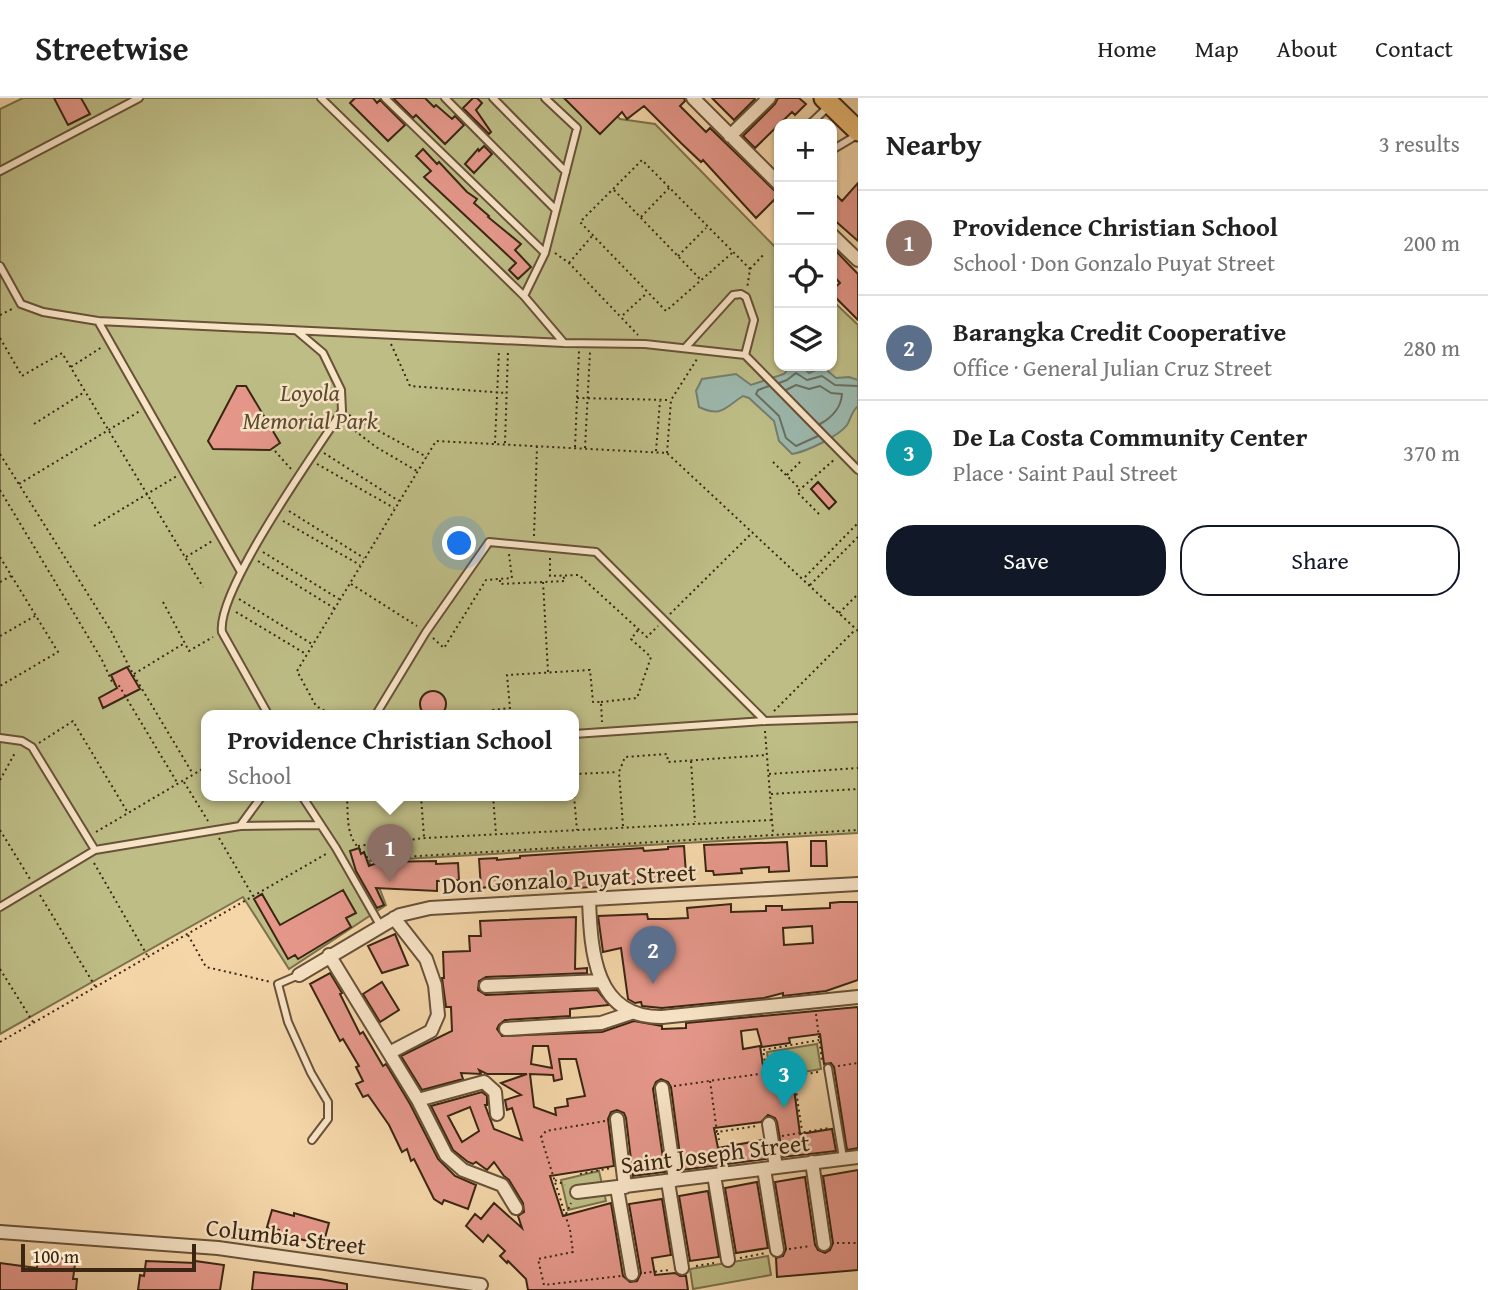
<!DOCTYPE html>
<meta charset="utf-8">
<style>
body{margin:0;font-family:"Gentium Book Plus",serif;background:#f2f2f2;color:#222}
.controls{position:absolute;right:21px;top:21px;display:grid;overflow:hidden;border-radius:14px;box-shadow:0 2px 5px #0004}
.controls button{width:63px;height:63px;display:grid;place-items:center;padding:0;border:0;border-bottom:2px solid #e0e0e0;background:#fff;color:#222;font:35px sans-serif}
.scale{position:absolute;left:21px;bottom:18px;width:175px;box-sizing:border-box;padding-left:7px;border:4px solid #3a2612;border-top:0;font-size:19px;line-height:24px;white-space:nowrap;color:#3a2612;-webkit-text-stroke:5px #f8e4c7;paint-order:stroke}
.you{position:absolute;left:460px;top:446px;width:24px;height:24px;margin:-18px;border:5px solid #fff;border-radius:50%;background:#1a73e8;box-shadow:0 0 0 10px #1a73e833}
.badge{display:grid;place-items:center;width:46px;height:46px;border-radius:50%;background:#111827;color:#fff;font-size:23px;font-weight:700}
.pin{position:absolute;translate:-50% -58px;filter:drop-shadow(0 2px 4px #0008)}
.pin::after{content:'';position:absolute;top:37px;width:24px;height:21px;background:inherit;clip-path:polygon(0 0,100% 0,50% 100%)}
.popup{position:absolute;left:201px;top:612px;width:378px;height:91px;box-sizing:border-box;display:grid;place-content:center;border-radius:14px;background:#fff;filter:drop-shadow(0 2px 5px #0005);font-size:23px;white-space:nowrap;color:#767676}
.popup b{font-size:26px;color:#222}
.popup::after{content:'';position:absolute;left:50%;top:100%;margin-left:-14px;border:14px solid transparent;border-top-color:#fff}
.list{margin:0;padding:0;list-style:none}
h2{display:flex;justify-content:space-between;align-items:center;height:91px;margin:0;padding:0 28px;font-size:30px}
h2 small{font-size:23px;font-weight:400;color:#767676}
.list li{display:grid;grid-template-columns:46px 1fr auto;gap:21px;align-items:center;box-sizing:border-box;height:105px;padding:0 28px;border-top:2px solid #e0e0e0}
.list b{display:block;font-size:26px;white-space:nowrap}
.list p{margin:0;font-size:23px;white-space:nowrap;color:#767676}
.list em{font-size:23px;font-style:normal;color:#767676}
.actions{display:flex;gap:14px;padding:21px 28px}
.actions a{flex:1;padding:16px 0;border:2px solid #111827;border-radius:28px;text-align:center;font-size:24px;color:#111827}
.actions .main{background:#111827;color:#fff}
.icon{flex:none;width:38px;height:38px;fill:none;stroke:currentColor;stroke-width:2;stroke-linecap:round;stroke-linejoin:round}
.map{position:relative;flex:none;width:858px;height:1192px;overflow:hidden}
header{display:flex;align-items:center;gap:42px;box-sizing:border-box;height:98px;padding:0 35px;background:#fff;border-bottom:2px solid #e0e0e0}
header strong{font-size:33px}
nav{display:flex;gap:38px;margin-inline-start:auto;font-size:24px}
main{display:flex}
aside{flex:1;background:#fff}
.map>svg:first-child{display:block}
</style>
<header>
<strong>Streetwise</strong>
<nav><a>Home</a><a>Map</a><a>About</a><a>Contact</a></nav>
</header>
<main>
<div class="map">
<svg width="858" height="1192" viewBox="0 0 858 1192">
<rect width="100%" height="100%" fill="#f4d6a9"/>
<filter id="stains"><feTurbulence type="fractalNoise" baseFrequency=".00286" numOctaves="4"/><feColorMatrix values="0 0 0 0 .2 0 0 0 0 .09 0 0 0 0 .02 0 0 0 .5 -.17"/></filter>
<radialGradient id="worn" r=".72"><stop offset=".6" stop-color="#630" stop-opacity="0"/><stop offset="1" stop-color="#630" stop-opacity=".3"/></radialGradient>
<path fill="#bebd86" stroke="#7c724c" stroke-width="2" fill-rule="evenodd" d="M23,0H599L620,21L655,26L779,153V268H832V202L858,227V735L369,763L386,807L289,871L243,799L0,936V11ZM206,618H574V698H206Z
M817,946L821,971L771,980L767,954Z
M599,1073L606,1103L568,1112L561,1082Z
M768,1158L771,1177L693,1191L690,1171Z"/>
<path fill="#9cb8ad" stroke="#757e6f" stroke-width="2" d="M786,268H802L809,275L823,269L836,280L849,279L858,282V308C851,314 851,321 847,327C838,339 805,354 792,356L779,343L774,323L749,300L743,298C725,309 722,320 699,309L696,293L702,281L736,276L751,287L784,276L788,271Z"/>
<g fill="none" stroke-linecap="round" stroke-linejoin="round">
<path stroke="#6b6f60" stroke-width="2" d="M779,285L787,282L796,275L807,282L822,278L835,287L858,288
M769,288L758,292L756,296L779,318L786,340L796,348L818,338
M786,292L796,287L809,291L820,288L831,295L842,296C841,310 831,320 820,326"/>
</g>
<path fill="#e5978a" stroke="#3a2612" stroke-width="2" fill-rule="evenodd" d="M54,0H81L90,16L68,27Z
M355,0H373L377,5L380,2L405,27L388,43L350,5Z
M393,0H425L434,9L436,7L452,21L455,18L464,27L445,46L416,17L413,20Z
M473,0H477L482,5L476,12L491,34L489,36L463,10Z
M564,0H684L685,3L680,8L706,34L710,30L779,97L756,120L703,62L701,64L681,45L644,8L627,21L622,14L600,36Z
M712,0H754L755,1L734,22Z
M778,0H799L806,6L795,17L792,14L755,50L743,38L775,6Z
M484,48L492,56L474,75L465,66L478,51L479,53Z
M423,51L437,66L439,64L467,94L477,101L474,105L489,118L488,119L521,146L515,152L531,169L518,181L509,172L516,165L424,79L431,73L416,58Z
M858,85V143L832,120V93L842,103Z
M832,149L858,176V222L832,196V192L840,185L832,176Z
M237,288H246L280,345L270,352L213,351L208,343Z
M818,384L836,404L829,411L811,391Z
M127,569L140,591L103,610L99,600L117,590L111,577Z
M420 606a13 13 0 1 1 26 0a13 13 0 1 1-26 0Z
M811,743H826L827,768H811Z
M787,744L789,773L769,774V769L741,771L742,775L714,777L713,773H706L704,747Z
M684,748L686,776L669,777V781L635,783V786H626V781L605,782V788L563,791V783L542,785L532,787V792L522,793V784L481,790L479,761L497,760V762L520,760V758L643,750L644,753L668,751V749Z
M359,750L361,756L364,754L369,768L379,764L436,763V766L458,765L459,782L437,783V793L376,790L384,807L377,810L356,773L350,753Z
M343,792L356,815L346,820L351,829L298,861L295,857L288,861L254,801L262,796L280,827Z
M840,804H858V882L826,893L783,898V895L764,900L662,910L642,908L641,904L635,905L628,901L621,850L603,854L598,818L647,816L648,821H666L688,820L687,810L731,806V814L766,813V808H782V812L830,810V805ZM812,828L813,845L784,847L783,830Z
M576,819L575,871L587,870V875L486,879L479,883L478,892L486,897L597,892L609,907L570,911V918L505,922L499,927L497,931L502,938L602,934L634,923L662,928V931L686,930V925L858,909V1050L847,1052L834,969L831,965L824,966L820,936L789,940L790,945L762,949L757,931L741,933L743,951L760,948L766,987L793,983L800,1036L832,1031L836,1053L783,1059L777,1024L775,1020L768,1017L761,1024L714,1030L718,1050L763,1042L766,1061L682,1072L671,989L668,984L661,981L656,984L653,991L665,1074L633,1078L626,1020L624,1015L617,1012L611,1014L608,1021L614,1068L550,1078L563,1118L611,1105L623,1178L630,1184L637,1183L641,1175L629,1106L662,1101L671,1157L652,1160L655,1177L675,1175L680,1178H686L688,1192H528L526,1181L508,1163L507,1165L500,1158L505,1153L488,1137L483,1144L466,1128L475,1116L481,1121L494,1105L522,1130L518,1118L524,1114L523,1105L509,1082L504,1078L494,1064L487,1072L476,1064L473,1066L468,1064L453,1052L431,1008L482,994L487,998V1007H485L494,1031L522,1042L512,1010L507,1012L505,1002L521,997L501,985L527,976H487L479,972L481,976L461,975L463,981L422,992L401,958L452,933L451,909H446L442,880H444L443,854L470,853L469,838H481L480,823ZM533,948H548L552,970L531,966ZM559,961H576L585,998L567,1001L568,1008L555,1010L556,1017L534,1009L530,976L553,977L554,983L562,981ZM470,1009L479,1033L462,1044L448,1018Z
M395,836L408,867L382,875L368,848Z
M330,875L342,895L340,896L360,936L363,934L383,968L386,966L410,1006L438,1061L455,1078L476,1087L468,1111L444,1102L442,1106L434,1101L414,1061L411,1063L407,1051L402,1054L389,1027L368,997L363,999L356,986L363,983L356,969L359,968L343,941L340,943L310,886Z
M382,884L399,912L380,924L363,896Z
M858,1072V1172L777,1179L776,1160L783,1158L786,1151L775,1084L805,1079L815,1147L818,1152L825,1155L830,1152L833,1145L823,1078Z
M757,1084L768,1150L736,1155L725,1090Z
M708,1093L719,1159L690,1163L679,1098Z
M272,1112L294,1118V1115L329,1125L323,1147L292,1139L291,1143L277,1139L279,1132L267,1129Z
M38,1158L69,1160V1165L75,1166L73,1181H77L76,1192H0V1165L37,1170Z
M146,1163L195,1165V1163L224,1167L220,1192H138L140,1177L144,1178Z
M254,1174L320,1181L347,1186V1192H252Z"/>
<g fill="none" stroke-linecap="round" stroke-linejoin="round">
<g stroke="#685238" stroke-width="10">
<path id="service" d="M321,0L524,198L564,245
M385,0L545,155
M445,0L555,111
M493,0L566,74
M810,26L829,8
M832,52L857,37
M0,73L139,0
M0,168L21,206L43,214L98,223L564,245L645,246L745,257L858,372
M524,198L545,155L577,30L545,0
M98,223L241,474
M686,249L733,197L741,196L746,199L754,222L745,257
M269,618L222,534C216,493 316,353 342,313L341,292L323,255L297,233
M375,618L426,534L489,444L596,454L765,623
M574,636L765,623L858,620
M0,640L22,643L32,649L95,752
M302,698L336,750L380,827
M240,728L262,698
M0,809L95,752L240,728L321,727
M299,877L278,886L288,924L311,975L328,1004V1021L312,1042
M828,970L843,1060"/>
</g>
<g stroke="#685238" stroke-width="16">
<path id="minor" d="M693,0L779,86
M730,38L769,0
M832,137L858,162
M589,802C591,853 594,920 662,919L858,899
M329,857L418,1002L446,1057L463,1072L502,1087L516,1110
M299,877L400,817L430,810L858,786
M486,888L601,883
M506,931L601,925L631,915
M389,955L431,933L438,917L435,887L426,861L394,820
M662,990L675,1082
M418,1002L484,984L495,994L497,1016
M617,1021L625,1089
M769,1026L776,1069
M812,1064L824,1146
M764,1071L777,1152
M714,1077L728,1162
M668,1084L682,1170
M617,1090L632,1176
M577,1094L858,1059
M0,1134L218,1150L481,1187"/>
</g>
<g stroke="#3a2612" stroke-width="23">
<path id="primary" d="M824,0L858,33"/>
</g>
<path stroke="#3a2612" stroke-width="2" stroke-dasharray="2 3.5" stroke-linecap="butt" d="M614,92L700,181
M641,119L669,90
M555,155L569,165L638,237
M732,155L666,213L580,124L642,62L750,171L747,191
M678,158L706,130
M569,165L592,138
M750,171L765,155
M0,217L14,210
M623,217L647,195
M0,240L22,278L62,255L203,489
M391,246L410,288L506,295
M71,269L102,249
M577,300L670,302
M349,317L427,359
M34,326L83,295
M346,326L376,349L417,373
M495,345L499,252
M505,345L508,253
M575,349L579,253
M585,350L590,254
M275,353L291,371
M656,353L660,303
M324,355L399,403
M667,355L671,302L697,261
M0,356L111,533L133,576L193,676
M773,364L800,391
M317,366L394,410
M787,377L801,363
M19,386L140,313
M0,392L102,562L113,586H118L178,686
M289,413L364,460
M819,416L797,394L835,361
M283,423L360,467
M94,428L177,378
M534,438L537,349
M263,454L339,501
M0,459L58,554L0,588
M186,459L214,442
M550,460V478L579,477L647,539L658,528
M258,463L334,510
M805,479L858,425
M500,482V486L565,483L563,477
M0,484L11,478
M543,484L548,574
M351,486L417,528
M810,487L858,439
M239,501L312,546
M163,504L189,553L213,539
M236,514L306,556
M839,515L858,496
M670,516L753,434
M0,538L35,518
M433,540L444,550L486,482L512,480L509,456
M134,576L183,546
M601,604L637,600L651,559L631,541L638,532
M774,613L854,533
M334,618L316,608L297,573L436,343L667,355L858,533
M494,618L493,612L510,610L507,577L590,572L593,604H601L602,624
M765,633L773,735
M39,645L73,623L128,715
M691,663L695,724
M574,676L618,674
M769,676L858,670
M0,682L16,653
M184,684L208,723
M771,696L858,691
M347,698C348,715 346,735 357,748C361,753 365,755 368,761L858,732
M421,698L424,739
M493,698L496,736
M574,698L577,732
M623,728L619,674L625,659L667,656L668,664L767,657
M0,732L30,781
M96,734L206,669
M219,740L253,798
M358,748L425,740L772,722
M94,765L147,857
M40,797L95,888
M188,837L206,869L271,884
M0,871L33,924
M816,916L822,963
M0,944L326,756
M838,968L858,965
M818,974L768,983L763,952L819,942
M794,979L802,1033
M710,983L717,1034L757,1028
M674,988L766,975
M605,1023L546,1033L541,1039L570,1132L573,1154L538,1161L544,1187L621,1178
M718,1035L719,1042
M782,1038L829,1030
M580,1076L611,1070
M555,1082L565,1087
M566,1116L571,1105
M837,1145H858
M789,1151L811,1148
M740,1160L766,1155
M696,1168L714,1165
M644,1175L669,1172"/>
<use href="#service" stroke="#f8e4c7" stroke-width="6"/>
<use href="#minor" stroke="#f8e4c7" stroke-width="12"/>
<use href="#primary" stroke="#eabb74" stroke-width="19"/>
</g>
<g text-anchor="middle" stroke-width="5" stroke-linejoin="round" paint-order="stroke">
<g font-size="24" font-style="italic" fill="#5b4c2f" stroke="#f8e4c7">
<text x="310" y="303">Loyola<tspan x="310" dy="28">Memorial Park</tspan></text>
</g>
<g font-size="24" fill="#3a2612" stroke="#f8e4c7">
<text transform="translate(569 781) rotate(-3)" y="8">Don Gonzalo Puyat Street</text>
<text transform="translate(715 1056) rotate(-7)" y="8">Saint Joseph Street</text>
<text transform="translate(286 1139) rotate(7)" y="8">Columbia Street</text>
</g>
</g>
<rect width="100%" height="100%" filter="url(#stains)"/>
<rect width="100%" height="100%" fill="url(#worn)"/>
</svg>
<div class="controls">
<button>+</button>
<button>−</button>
<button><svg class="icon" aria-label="locate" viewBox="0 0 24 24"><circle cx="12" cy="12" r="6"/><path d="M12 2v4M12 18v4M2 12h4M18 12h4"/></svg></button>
<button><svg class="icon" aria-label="layers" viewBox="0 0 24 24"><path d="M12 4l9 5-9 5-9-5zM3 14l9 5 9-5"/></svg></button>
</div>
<div class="scale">100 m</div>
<div class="you"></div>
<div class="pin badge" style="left:390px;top:784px;background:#8d6e63">1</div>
<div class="popup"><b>Providence Christian School</b>School</div>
<div class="pin badge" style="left:653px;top:886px;background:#5c6f8a">2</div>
<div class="pin badge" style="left:784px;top:1010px;background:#0f9aa8">3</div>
</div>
<aside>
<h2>Nearby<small>3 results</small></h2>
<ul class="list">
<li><span class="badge" style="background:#8d6e63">1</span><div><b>Providence Christian School</b><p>School · Don Gonzalo Puyat Street</p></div><em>200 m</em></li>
<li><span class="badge" style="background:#5c6f8a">2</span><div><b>Barangka Credit Cooperative</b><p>Office · General Julian Cruz Street</p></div><em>280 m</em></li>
<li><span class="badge" style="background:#0f9aa8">3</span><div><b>De La Costa Community Center</b><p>Place · Saint Paul Street</p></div><em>370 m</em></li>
</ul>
<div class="actions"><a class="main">Save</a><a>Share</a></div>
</aside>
</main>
